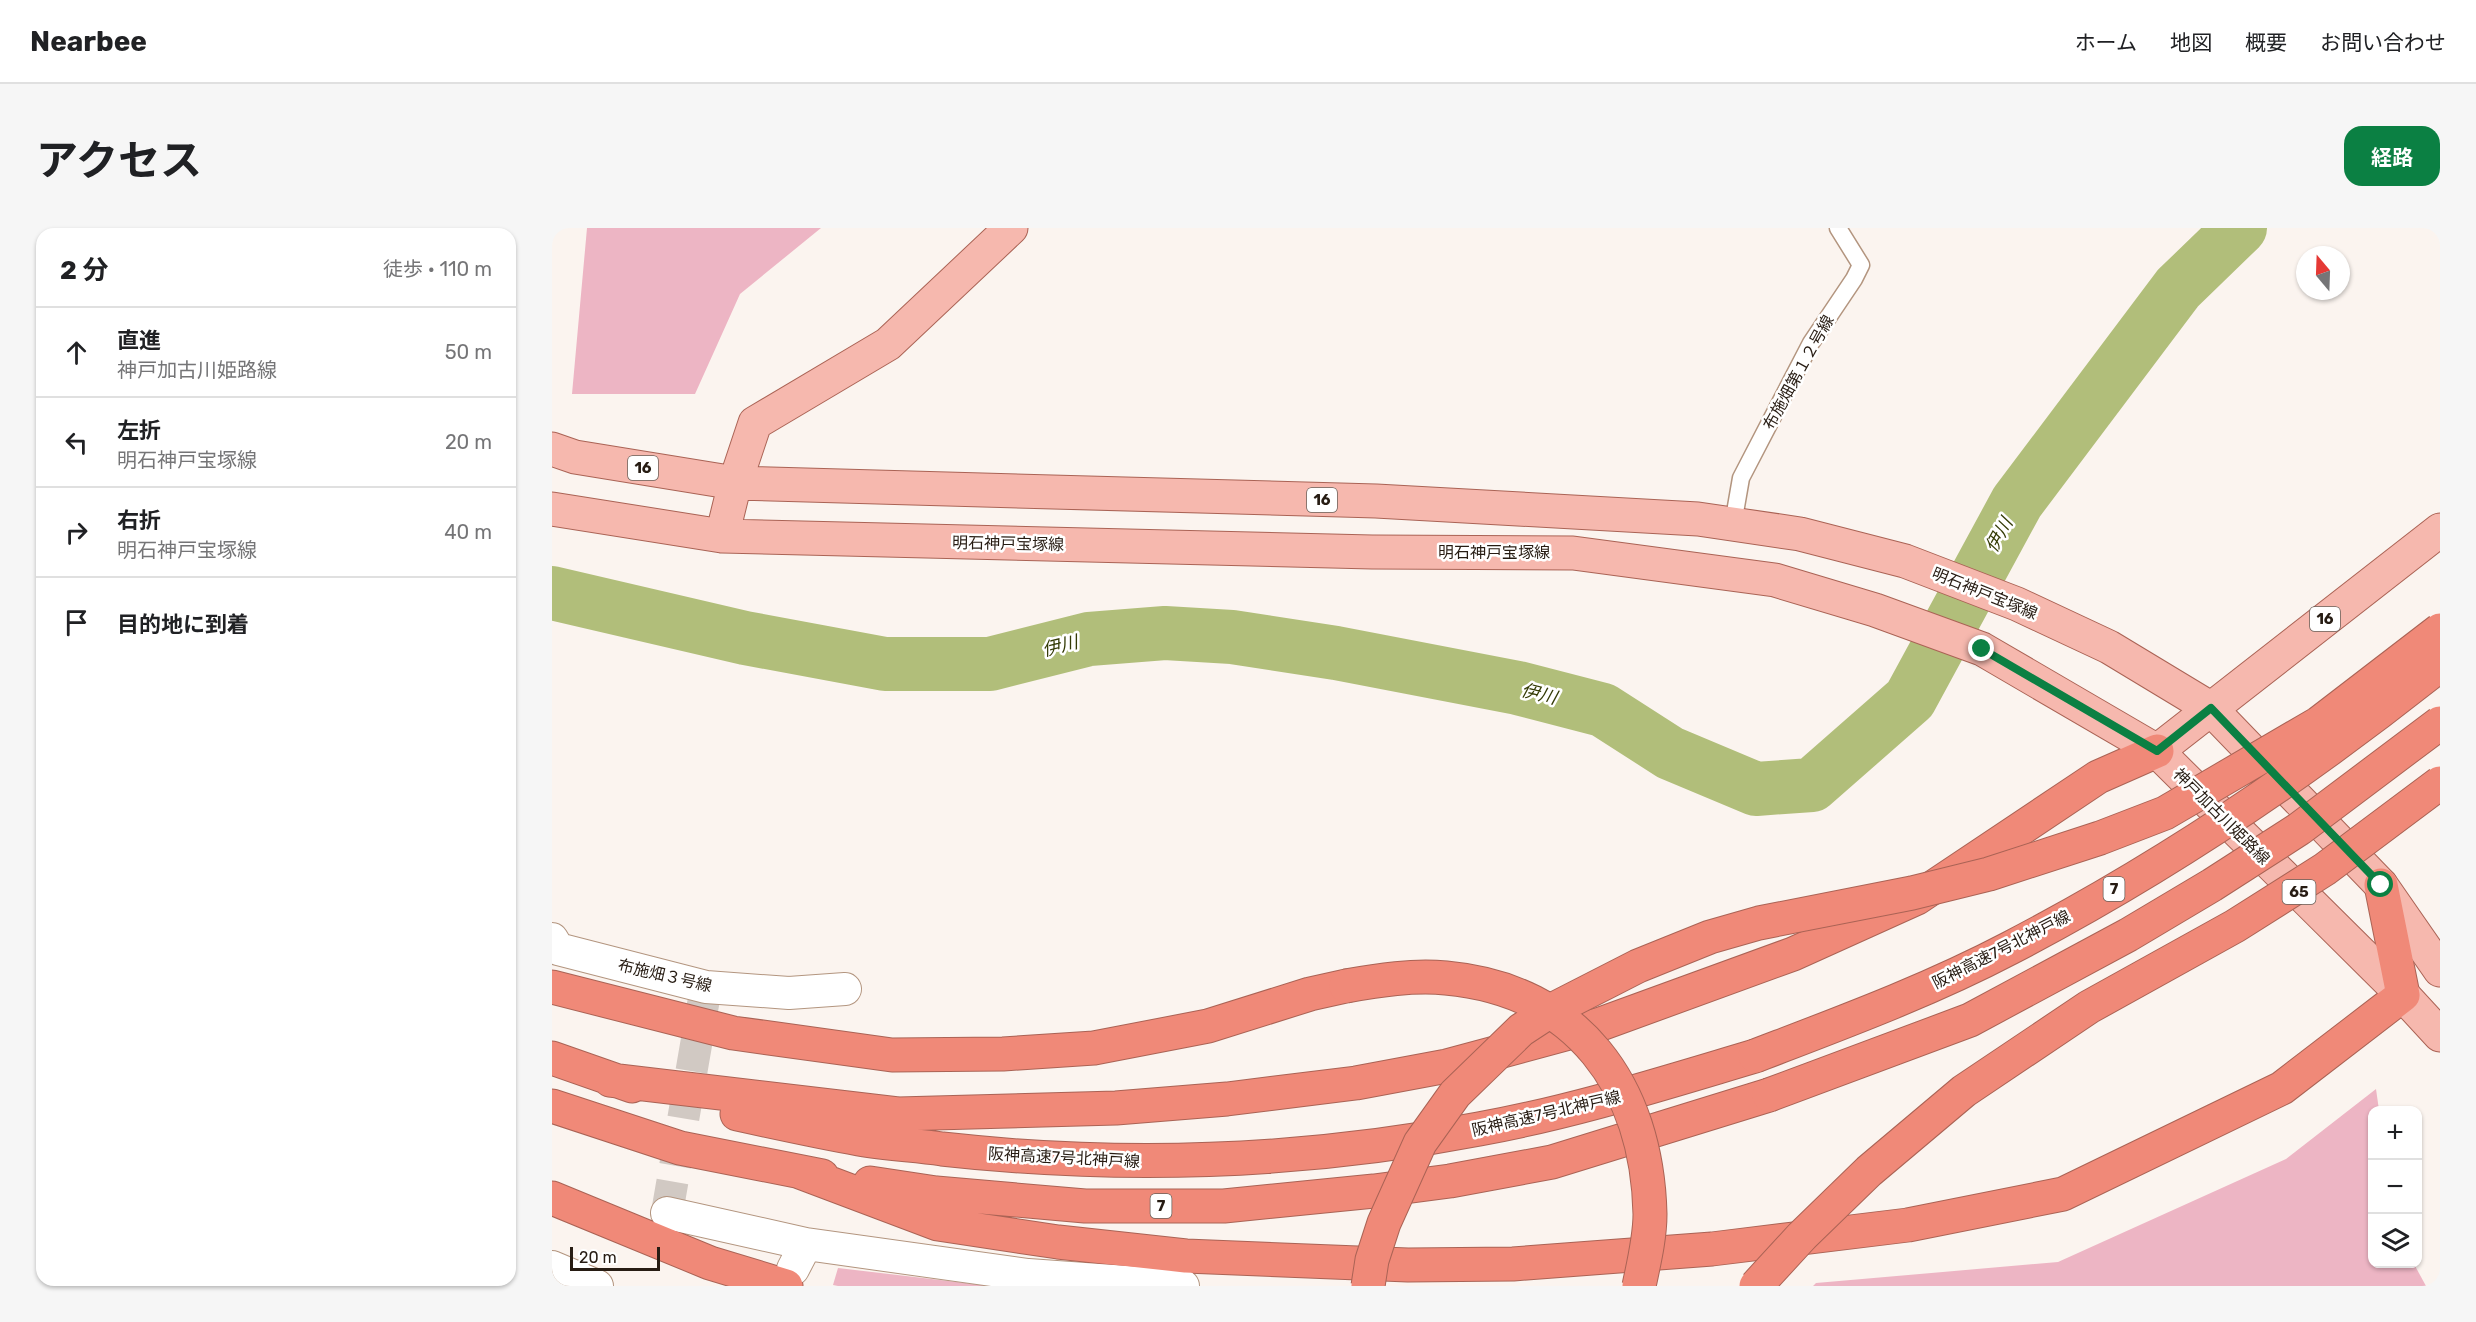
<!DOCTYPE html>
<html lang="ja">
<meta charset="utf-8">
<style>
body{margin:0;font-family:Rubik,"Noto Sans JP",sans-serif;background:#f6f6f6;color:#202124}
.controls{position:absolute;right:18px;bottom:18px;display:grid;overflow:hidden;border-radius:12px;box-shadow:0 2px 4px #0004}
.controls button{width:54px;height:54px;display:grid;place-items:center;padding:0;border:0;border-bottom:2px solid #e0e0e0;background:#fff;color:#202124;font:30px sans-serif}
.compass{position:absolute;left:1744px;top:18px;width:54px;height:54px;border-radius:50%;background:#fff;box-shadow:0 2px 4px #0004;rotate:341deg}
.scale{position:absolute;left:18px;bottom:15px;width:90px;box-sizing:border-box;padding-left:6px;border:3px solid #271c13;border-top:0;font-size:16px;line-height:21px;white-space:nowrap;color:#271c13;-webkit-text-stroke:4px #fff;paint-order:stroke}
.stop{position:absolute;width:18px;height:18px;margin:-14px;border:4px solid #0b8043;border-radius:50%;background:#fff}
.stop.end{background:#0b8043;border-color:#fff;box-shadow:0 2px 6px #0008}
.list{margin:0;padding:0;list-style:none}
h2{display:flex;justify-content:space-between;align-items:center;height:78px;margin:0;padding:0 24px;font-size:26px}
h2 small{font-size:20px;font-weight:400;color:#757577}
.list li{display:grid;grid-template-columns:39px 1fr auto;gap:18px;align-items:center;box-sizing:border-box;height:90px;padding:0 24px;border-top:2px solid #e0e0e0}
.list b{display:block;font-size:22px;white-space:nowrap}
.list p{margin:0;font-size:20px;white-space:nowrap;color:#757577}
.list em{font-size:20px;font-style:normal;color:#757577}
.icon{flex:none;width:33px;height:33px;fill:none;stroke:currentColor;stroke-width:2;stroke-linecap:round;stroke-linejoin:round}
.map{position:relative;flex:none;width:1888px;height:1058px;overflow:hidden;border-radius:18px}
header{display:flex;align-items:center;gap:36px;box-sizing:border-box;height:84px;padding:0 30px;background:#fff;border-bottom:2px solid #e0e0e0}
header strong{font-size:28px}
nav{display:flex;gap:33px;margin-inline-start:auto;font-size:21px}
.intro{display:flex;align-items:center;justify-content:space-between;box-sizing:border-box;height:144px;padding:0 36px}
h1{margin:0;font-size:42px}
.button{padding:15px 27px;border-radius:18px;background:#0b8043;color:#fff;font-size:21px;font-weight:700}
main{display:flex;gap:36px;padding:0 36px}
aside{flex:1;background:#fff;border-radius:18px;box-shadow:0 2px 4px #0004}
.map>svg:first-child{display:block}
</style>
<header>
<strong>Nearbee</strong>
<nav><a>ホーム</a><a>地図</a><a>概要</a><a>お問い合わせ</a></nav>
</header>
<div class="intro"><h1>アクセス</h1><a class="button">経路</a></div>
<main>
<aside>
<h2>2 分<small>徒歩 · 110 m</small></h2>
<ul class="list">
<li><svg class="icon" aria-label="ahead" viewBox="0 0 24 24"><path d="M12 20V5M6 11l6-6 6 6"/></svg><div><b>直進</b><p>神戸加古川姫路線</p></div><em>50 m</em></li>
<li><svg class="icon" aria-label="left" viewBox="0 0 24 24"><path d="M17 20v-9H6M10 6l-5 5 5 5"/></svg><div><b>左折</b><p>明石神戸宝塚線</p></div><em>20 m</em></li>
<li><svg class="icon" aria-label="right" viewBox="0 0 24 24"><path d="M7 20v-9h11M14 6l5 5-5 5"/></svg><div><b>右折</b><p>明石神戸宝塚線</p></div><em>40 m</em></li>
<li><svg class="icon" aria-label="arrive" viewBox="0 0 24 24"><path d="M6 21V4h12l-3 4 3 4H6"/></svg><div><b>目的地に到着</b></div></li>
</ul>
</aside>
<div class="map">
<svg width="1888" height="1058" viewBox="0 0 1888 1058">
<rect width="100%" height="100%" fill="#fbf4ef"/>
<path fill="#edb5c4" d="M35,0H269L188,66L143,166H20Z
M1824,861L1827,882H1820V1036H1862L1874,1058H1261L1264,1055L1506,1034L1734,931Z
M286,1040L439,1058H286L281,1057Z"/>
<g fill="none" stroke-linecap="round" stroke-linejoin="round">
<path stroke="#b1be7a" stroke-width="54" d="M0,365L193,410L333,436H438L537,411L613,405L680,409L784,425L966,460L1051,482L1118,525L1204,561L1260,557L1358,471L1465,274L1626,60L1688,0"/>
<path stroke="#d1c9c3" stroke-width="32" stroke-dasharray="32 16" stroke-linecap="butt" d="M115,985L154,759"/>
<g stroke="#b3957f" stroke-width="19">
<path id="service" d="M1181,296L1189,250L1259,115L1302,51L1309,37L1286,0"/>
</g>
<g stroke="#b3957f" stroke-width="34">
<path id="minor" d="M0,711L6,721L154,759L237,765L293,761
M115,985L254,1016L241,1041
M254,1016L476,1047L631,1058
M0,1039L45,1058"/>
</g>
<g stroke="#aa6355" stroke-width="35">
<path id="primary" d="M0,221L23,229L183,255L824,273L1146,291L1248,306L1353,333L1465,376L1557,419L1658,480L1829,657L1888,742
M0,281L170,308L820,324L1021,325L1223,352L1323,382L1430,421L1605,523L1851,767L1888,807
M170,308L183,255L203,195L336,116L459,0
M1605,523L1888,302"/>
</g>
<g stroke="#aa6355" stroke-width="35">
<path id="motorway" d="M0,759L181,805L340,827L451,826L542,820L656,798L758,766L794,758
M0,830L80,858
M58,852L346,886L564,880L675,871L804,855L895,838L1046,797L1241,726L1365,670L1546,549L1605,523
M0,878L128,920L270,948
M185,886C226,895 267,904 307,911C335,916 363,917 390,921C569,941 750,935 927,901C1021,884 1112,855 1203,828
M248,944L386,996L506,1014L634,1028L856,1037L961,1036L1160,1021L1356,997L1511,966L1730,860L1851,767L1829,657
M318,955L384,965L533,978H672L822,963L898,953L1000,934L1217,867
M0,970L158,1035L234,1058"/>
</g>
<use href="#service" stroke="#fff" stroke-width="16"/>
<use href="#minor" stroke="#fff" stroke-width="32"/>
<use href="#primary" stroke="#f6b8ae" stroke-width="33"/>
<use href="#motorway" stroke="#f08978" stroke-width="33"/>
<g stroke="#aa6355" stroke-width="35" stroke-linecap="butt">
<path id="motorway-bridge" d="M794,758C827,752 861,747 894,750C1026,762 1095,858 1098,986C1098,1010 1092,1034 1087,1058
M1203,828C1289,795 1376,763 1458,720C1610,641 1754,544 1888,437
M1217,867L1418,792L1576,707L1660,657L1747,601L1888,495
M816,1058L820,1032L832,995L868,915L903,866L969,802L998,783L1086,738L1158,709L1207,695L1360,665L1437,646L1548,610L1613,585L1767,495L1888,402
M1204,1058L1250,1008L1317,943L1412,863L1537,779L1683,698L1773,641L1888,555"/>
</g>
<use href="#motorway-bridge" stroke="#f08978" stroke-width="33"/>
</g>
<g fill="none" stroke-linecap="round" stroke-linejoin="round">
<path stroke="#0b8043" stroke-width="8" d="M1430,421L1605,523L1659,480L1829,657"/>
</g>
<g text-anchor="middle" stroke-width="5" stroke-linejoin="round" paint-order="stroke">
<g fill="#fff" stroke="#68605a" stroke-width="1.5">
<rect x="76" y="228" width="30" height="24" rx="4.5"/>
<rect x="755" y="260" width="30" height="24" rx="4.5"/>
<rect x="1758" y="379" width="30" height="24" rx="4.5"/>
<rect x="1551.5" y="649" width="21" height="24" rx="4.5"/>
<rect x="1730.5" y="652" width="33" height="24" rx="4.5"/>
<rect x="598.5" y="966" width="21" height="24" rx="4.5"/>
</g>
<g font-size="15" font-weight="bold" fill="#271c13">
<text x="91" y="245">16</text>
<text x="770" y="277">16</text>
<text x="1773" y="396">16</text>
<text x="1562" y="666">7</text>
<text x="1747" y="669">65</text>
<text x="609" y="983">7</text>
</g>
<g font-size="16" fill="#271c13" stroke="#fff">
<text transform="translate(1246 144) rotate(-61)" y="6">布施畑第１２号線</text>
<text transform="translate(456 315) rotate(1)" y="6">明石神戸宝塚線</text>
<text x="942" y="330">明石神戸宝塚線</text>
<text transform="translate(1433 365) rotate(22)" y="6">明石神戸宝塚線</text>
<text transform="translate(1670 588) rotate(45)" y="6">神戸加古川姫路線</text>
<text transform="translate(1449 721) rotate(-27)" y="6">阪神高速7号北神戸線</text>
<text transform="translate(113 747) rotate(13)" y="6">布施畑３号線</text>
<text transform="translate(994 885) rotate(-13)" y="6">阪神高速7号北神戸線</text>
<text transform="translate(512 929) rotate(3)" y="6">阪神高速7号北神戸線</text>
</g>
<g font-size="18" font-style="italic" fill="#343b06" stroke="#fff">
<text transform="translate(1447 307) rotate(-61)" y="6">伊川</text>
<text transform="translate(508 418) rotate(-14)" y="6">伊川</text>
<text transform="translate(987 466) rotate(14)" y="6">伊川</text>
</g>
</g>
</svg>
<div class="controls">
<button>+</button>
<button>−</button>
<button><svg class="icon" aria-label="layers" viewBox="0 0 24 24"><path d="M12 4l9 5-9 5-9-5zM3 14l9 5 9-5"/></svg></button>
</div>
<svg class="compass" viewBox="-18 -18 36 36"><path d="M0-13l5 13h-10z" fill="#e53935"/><path d="M0 13l5-13h-10z" fill="#757577"/></svg>
<div class="scale">20 m</div>
<div class="stop" style="left:1829px;top:657px"></div>
<div class="stop end" style="left:1430px;top:421px"></div>
</div>
</main>
